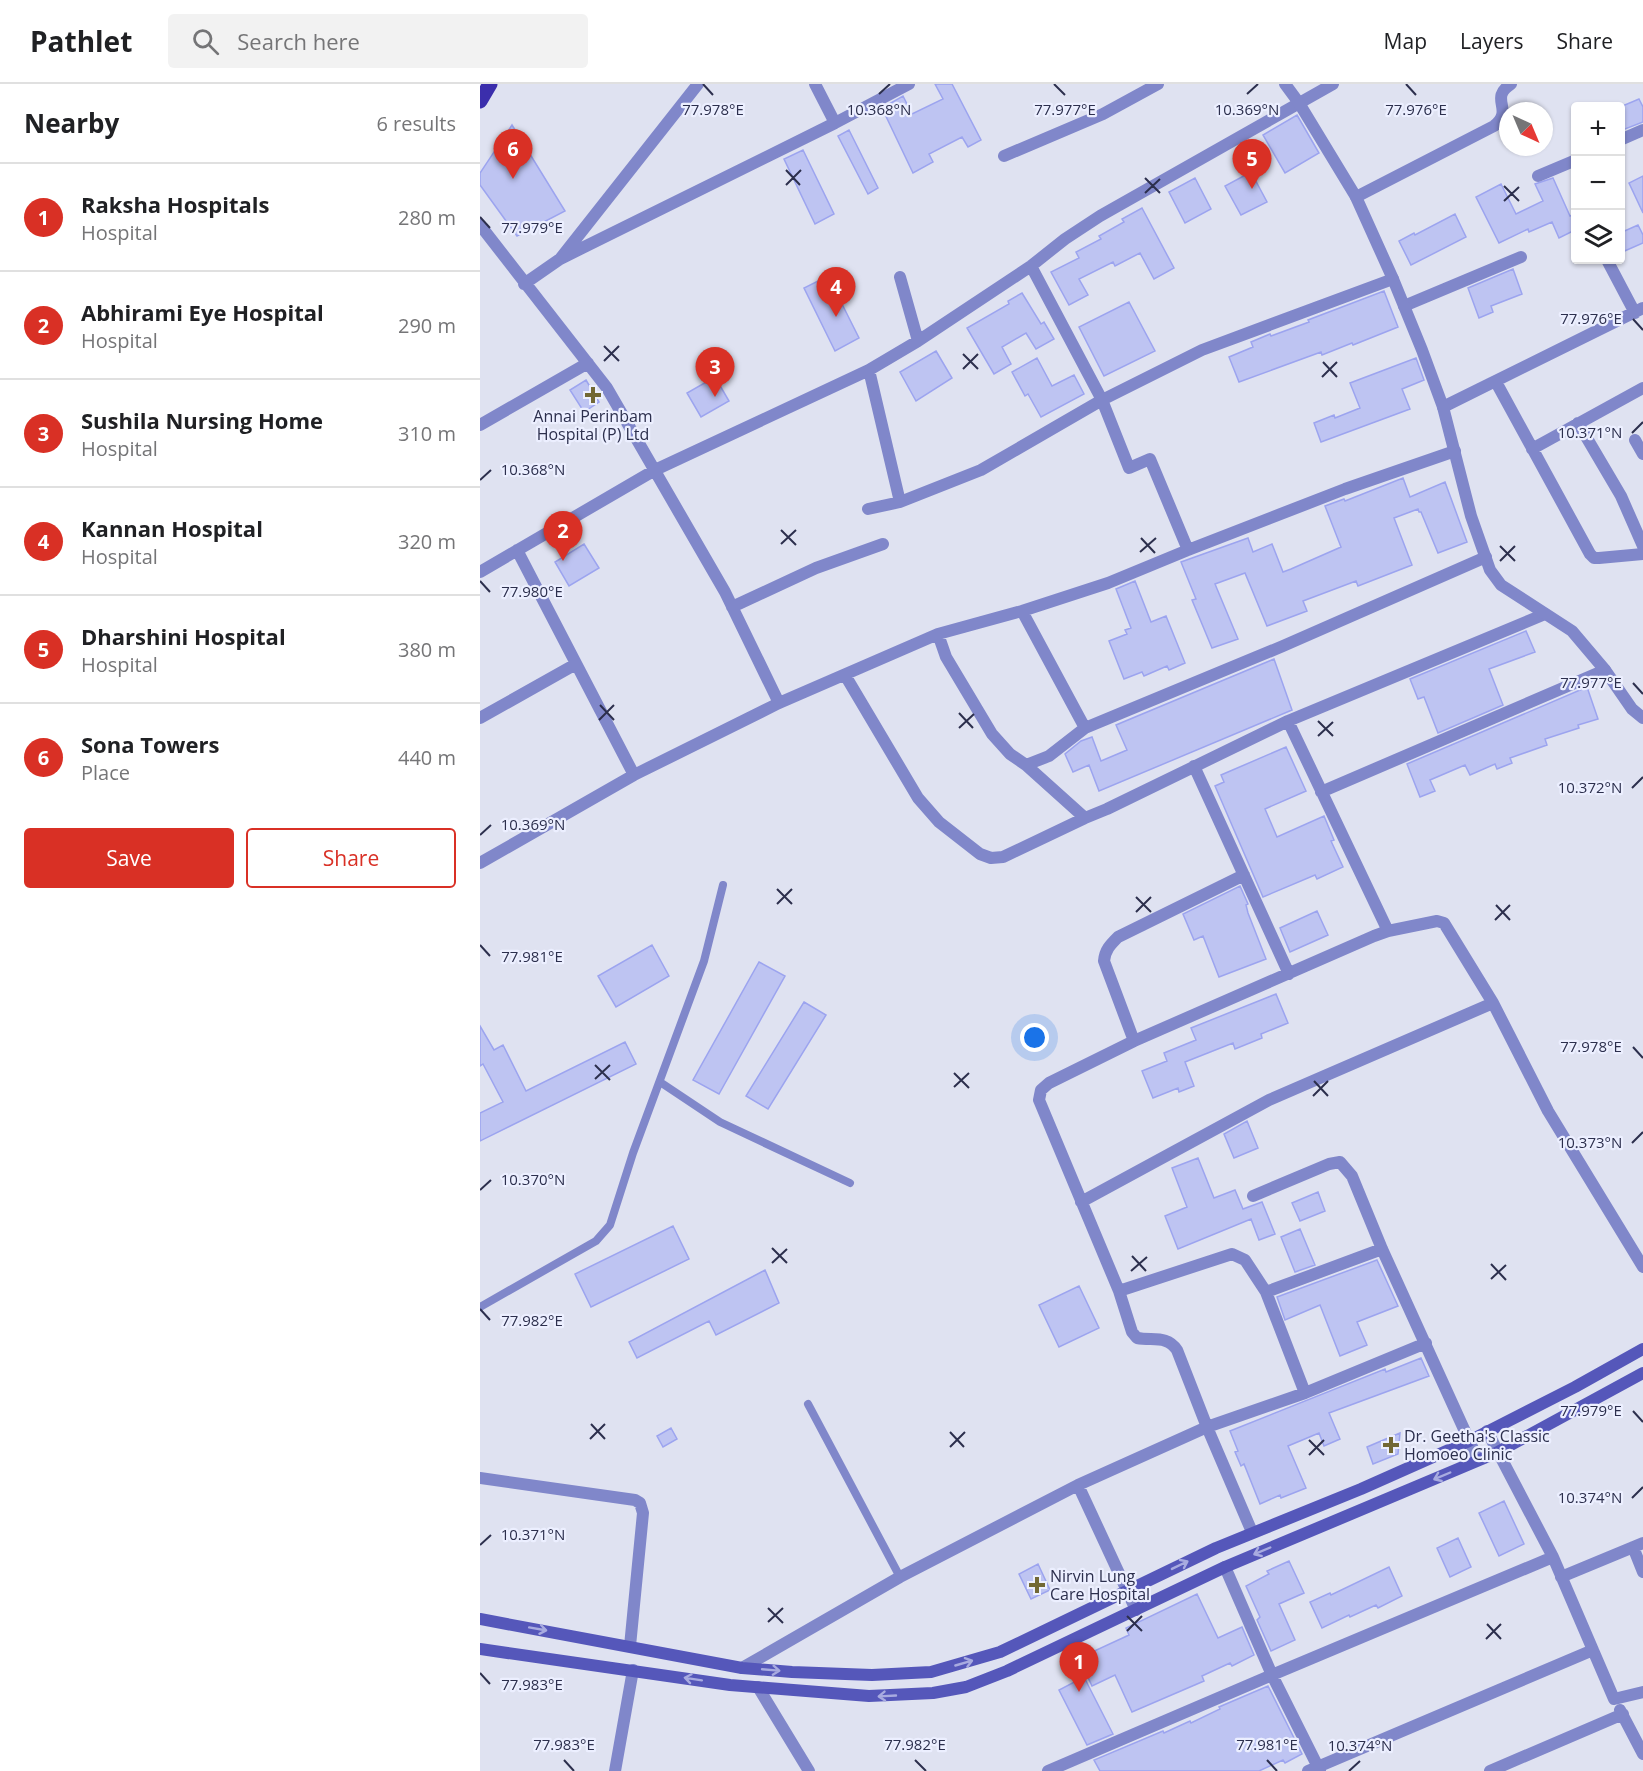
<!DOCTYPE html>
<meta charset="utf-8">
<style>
body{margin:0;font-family:"Open Sans",sans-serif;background:#f2f2f2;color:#202124}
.controls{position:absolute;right:18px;top:18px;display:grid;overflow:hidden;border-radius:6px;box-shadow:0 2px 4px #0004}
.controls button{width:54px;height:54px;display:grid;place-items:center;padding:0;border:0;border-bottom:2px solid #e0e0e0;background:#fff;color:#202124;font:30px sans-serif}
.compass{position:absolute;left:1019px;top:18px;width:54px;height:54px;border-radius:50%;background:#fff;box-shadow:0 2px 4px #0004;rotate:136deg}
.you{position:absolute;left:555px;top:954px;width:21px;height:21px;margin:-15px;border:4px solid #fff;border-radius:50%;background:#1a73e8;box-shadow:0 0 0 9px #1a73e833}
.badge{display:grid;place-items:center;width:39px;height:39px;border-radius:50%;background:#d93025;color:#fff;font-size:20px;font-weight:700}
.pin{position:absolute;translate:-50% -50px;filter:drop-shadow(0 2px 3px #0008)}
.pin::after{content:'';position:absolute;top:32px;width:21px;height:18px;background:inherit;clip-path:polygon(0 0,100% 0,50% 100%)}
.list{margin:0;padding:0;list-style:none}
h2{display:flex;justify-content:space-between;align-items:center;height:78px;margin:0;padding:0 24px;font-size:26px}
h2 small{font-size:20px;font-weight:400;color:#757577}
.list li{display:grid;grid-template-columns:39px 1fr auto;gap:18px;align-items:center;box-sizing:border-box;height:108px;padding:0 24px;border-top:2px solid #e0e0e0}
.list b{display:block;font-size:22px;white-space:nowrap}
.list p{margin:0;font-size:20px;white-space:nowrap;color:#757577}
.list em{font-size:20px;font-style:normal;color:#757577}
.actions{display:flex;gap:12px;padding:18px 24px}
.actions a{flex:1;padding:14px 0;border:2px solid #d93025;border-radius:6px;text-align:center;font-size:21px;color:#d93025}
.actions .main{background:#d93025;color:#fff}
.icon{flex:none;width:33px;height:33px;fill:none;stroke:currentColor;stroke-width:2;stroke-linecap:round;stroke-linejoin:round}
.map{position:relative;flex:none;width:1163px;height:1687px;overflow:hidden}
header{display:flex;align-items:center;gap:36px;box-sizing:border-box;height:84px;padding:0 30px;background:#fff;border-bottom:2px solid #e0e0e0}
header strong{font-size:28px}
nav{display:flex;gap:33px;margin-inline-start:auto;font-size:21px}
.search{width:420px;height:54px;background:#f2f2f2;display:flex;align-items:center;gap:15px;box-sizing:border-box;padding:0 21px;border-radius:6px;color:#757577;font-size:22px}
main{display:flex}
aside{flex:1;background:#fff}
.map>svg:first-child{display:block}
</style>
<header>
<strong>Pathlet</strong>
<div class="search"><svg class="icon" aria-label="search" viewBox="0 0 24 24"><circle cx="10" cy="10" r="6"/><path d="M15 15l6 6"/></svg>Search here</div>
<nav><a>Map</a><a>Layers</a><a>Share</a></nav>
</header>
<main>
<aside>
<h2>Nearby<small>6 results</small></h2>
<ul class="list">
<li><span class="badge">1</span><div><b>Raksha Hospitals</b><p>Hospital</p></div><em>280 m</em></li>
<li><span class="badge">2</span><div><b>Abhirami Eye Hospital</b><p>Hospital</p></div><em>290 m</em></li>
<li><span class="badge">3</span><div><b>Sushila Nursing Home</b><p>Hospital</p></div><em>310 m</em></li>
<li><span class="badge">4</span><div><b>Kannan Hospital</b><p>Hospital</p></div><em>320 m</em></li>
<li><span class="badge">5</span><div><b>Dharshini Hospital</b><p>Hospital</p></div><em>380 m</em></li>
<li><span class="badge">6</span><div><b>Sona Towers</b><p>Place</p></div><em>440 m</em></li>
</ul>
<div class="actions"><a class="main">Save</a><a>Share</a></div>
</aside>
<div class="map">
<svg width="1163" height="1687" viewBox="0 0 1163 1687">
<rect width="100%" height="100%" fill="#dfe2f1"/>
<path fill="#bec4f2" stroke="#9ca4ef" stroke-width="1.5" d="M455,0H472L501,56L488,63L482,53L449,70L453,78L433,89L402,24L423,12L432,30L463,15Z
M1159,15L1163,23V38L1140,47V23Z
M817,31L839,69L805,89L783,51Z
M32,41L85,127L37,152L0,101V89Z
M369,46L398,104L388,110L358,52Z
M323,66L354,130L335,140L304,75Z
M771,88L787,118L761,131L745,102Z
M1163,92V129L1149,99Z
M715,94L731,125L705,139L689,108Z
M1073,94L1090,132L1095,130V146L1079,154L1072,138L1049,148L1048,145L1019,159L996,113L1021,100L1036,130L1063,117L1055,100Z
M662,124L694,184L674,195L660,169L635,182L633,178L599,195L608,211L589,221L571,188L599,174L596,168L621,155L619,152L644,138L642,135Z
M975,130L986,153L931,181L919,157L934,149L935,151Z
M1158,141L1163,151V159L1140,169V149Z
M1033,185L1042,210L1011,222L1013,228L999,234L988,204Z
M348,192L379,254L355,267L324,204Z
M904,207L918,243L873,261L872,259L842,271L841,268L759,298L749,273L773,263L771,258L790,250L791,252L829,238L828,236Z
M542,209L561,240L564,238L574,255L556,265L546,249L522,263L531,280L514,290L487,244L529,220L528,217Z
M649,218L675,267L624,292L599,243Z
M456,267L472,294L436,317L420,288Z
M557,274L572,302L594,291L604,310L561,333L548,310L545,312L532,288Z
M936,274L944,296L922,305L930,325L841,358L834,339L854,331L855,334L880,324L870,299Z
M235,293L249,317L221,333L207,309Z
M106,296L119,318L104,328L90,306Z
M923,394L930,413L965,398L987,458L958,469L941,428H939L938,425L914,434L932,481L878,502L876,497L823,517L827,527L787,542L765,489L735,500L758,555L732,564L712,516L716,515L701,478L768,454L773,468L792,460L803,488L811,485L861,463L845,422L864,415L865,417Z
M104,460L119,484L89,502L75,478Z
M655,497L671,538L686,532L705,579L689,586L687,582L664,592L662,588L644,595L629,557L647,550L645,546L651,544L636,505Z
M1046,547L1055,568L1009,585L1023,621L958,649L944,613L938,615L930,595Z
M794,575L812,626L619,707L609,681L593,688L585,670L601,657L612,653L621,677L647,666L636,641Z
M1107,603L1118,635L1098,641L1099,644L1065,655L1067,661L1030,674L1032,679L1017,685L1015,680L990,691L985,681L950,696L955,707L940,713L927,680Z
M806,663L826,707L785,725L797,753L844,732L854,756L851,757L863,783L837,795L835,791L783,813L735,702L744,698L741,691Z
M760,802L768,820L766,821L768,829L786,875L739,893L723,852L714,856L703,830Z
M837,827L848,851L810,868L800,844Z
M172,861L189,892L136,923L118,892Z
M279,878L305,892L239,1010L213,996Z
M796,910L808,939L781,950L782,954L755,965L753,959L705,978L714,1002L699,1008L698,1004L673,1014L662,987L687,977L684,969L716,956L711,944Z
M324,918L346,931L288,1025L266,1012Z
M0,942L14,966L23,961L46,1007L145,958L156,980L0,1057V1029L23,1018L3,980L0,982Z
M767,1037L778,1064L754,1074L744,1050Z
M718,1074L734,1114L755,1106L763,1125L782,1118L795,1150L779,1156L771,1135L698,1165L685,1132L707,1123L692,1084Z
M838,1108L845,1127L820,1137L812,1119Z
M193,1142L209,1175L111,1223L95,1190Z
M820,1145L835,1181L815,1188L801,1153Z
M897,1176L918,1222L877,1238L887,1261L860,1272L840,1221L805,1236L797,1213Z
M285,1186L299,1219L236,1251L229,1237L157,1274L149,1258Z
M599,1202L619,1244L579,1263L559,1221Z
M941,1274L949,1292L849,1329L860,1355L844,1362L839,1349L808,1362L826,1404L801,1414L800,1411L780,1420L764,1380L761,1382L755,1368L758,1367L750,1347L905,1285L906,1288Z
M191,1344L197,1355L183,1363L177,1352Z
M920,1349L918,1370L893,1380L887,1363Z
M1024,1417L1044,1460L1019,1472L999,1429Z
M978,1454L991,1483L970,1493L957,1464Z
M809,1477L824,1509L799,1520L815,1556L791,1567L777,1536L780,1533L766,1502L789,1490L787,1487Z
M558,1480L570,1506L551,1515L539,1490Z
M909,1483L922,1512L898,1524L896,1521L870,1533L869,1531L842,1544L830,1518L850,1509L851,1511Z
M717,1510L738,1554L762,1543L774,1571L752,1582L750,1579L722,1592L724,1597L652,1628L635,1591L612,1602L599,1574L649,1551L646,1544Z
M604,1593L633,1650L607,1661L579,1606Z
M788,1602L822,1670L805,1679L803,1676L779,1687H620L614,1676L683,1647L684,1649L710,1637L711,1639L740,1625L739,1623Z"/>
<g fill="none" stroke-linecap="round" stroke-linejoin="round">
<path stroke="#8087ca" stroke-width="8" d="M180,998L240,1038L370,1099
M0,1223L116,1157L130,1141L153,1069L224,877L243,801
M328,1320L420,1493"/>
<path stroke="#8087ca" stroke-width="12" d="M335,0L355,39
M1140,56L1163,46
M524,72L623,30L678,0
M1058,92L1096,76
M876,113L1014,42C1035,25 1008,15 1031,0
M0,141L127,304L245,508L299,619
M80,175L355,39L429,0
M1127,176L1155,229
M551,182L622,316L649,384L670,375L708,466
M420,193L438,257
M44,200L80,175L218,0
M924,222L1041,173
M389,286L420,418
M1016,298L1110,470L1114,474H1119L1163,470
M963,323L1163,224
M1098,339L1141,412L1163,462
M0,341L108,279
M1155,356L1163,370
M1052,365L1163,304
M388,425L420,418L501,386L622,316L722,266L913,195
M37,466L154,691
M0,488L175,386L389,286L438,257L551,182L585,155L620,132L853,0
M252,523L336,484L403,460
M542,527L605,644
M458,550L466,573L512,650L530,670L546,681L605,734
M365,591L438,714L459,738L500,770L511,774L523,773L605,734L627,725L808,637L1065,530
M0,634L96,580
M808,637L908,847
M546,681L569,672L605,644L803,562L1006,473
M714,682L809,890
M841,708L1125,586
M0,779L154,691L299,619L458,550L542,527L628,499L708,466L865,405L975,367
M654,957L624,877C625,866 630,861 638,853L764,791
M773,1112L849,1080L860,1078L872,1092L902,1165L998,1376
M601,1118L789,1016L1013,919
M639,1207L752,1170L765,1176L786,1208L825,1309
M786,1208L902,1165
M1007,1347L1073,1473L1134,1615L1163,1608
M0,1394L155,1416L160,1419L163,1429L150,1562
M598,1401L656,1526
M772,1448L727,1343L697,1266C687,1251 673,1257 657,1254L652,1248L639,1207L559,1016L561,1006L569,999L654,957L894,852L908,847L957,837L964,839L1013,919L1068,1027L1163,1183
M1153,1463L1163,1488
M1081,1493L1163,1459
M262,1584L420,1493L598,1401L727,1343L825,1309L946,1259
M278,1603L329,1687
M1140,1626L1163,1670
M135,1687L153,1586
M568,1687L792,1591L745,1483
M828,1687L1113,1566
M840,1687L792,1591L1073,1473
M1010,1687L1143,1630"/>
<path stroke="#8087ca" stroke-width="12" d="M805,0L819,19L876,113L913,195L942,266L963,323L991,432L1010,486L1021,501L1092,547L1125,586L1152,625L1163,634"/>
<path stroke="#5557ba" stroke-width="12" d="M0,1535L262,1584L312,1588L392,1591L451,1588L520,1568L736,1464L881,1405L989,1357L1095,1303L1163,1265
M0,1565L250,1601L389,1612L453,1609L486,1603L527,1587L745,1483L1016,1369L1163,1289"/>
<path stroke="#3b2eac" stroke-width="15" d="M0,17L10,0"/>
</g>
<defs><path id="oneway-shaft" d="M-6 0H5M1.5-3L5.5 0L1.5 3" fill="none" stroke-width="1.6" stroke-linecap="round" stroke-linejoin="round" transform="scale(1.5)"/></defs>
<g stroke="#a8abe0">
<use href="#oneway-shaft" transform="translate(962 1392) rotate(157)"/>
<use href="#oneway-shaft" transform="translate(782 1467) rotate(157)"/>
<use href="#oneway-shaft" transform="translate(700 1481) rotate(-26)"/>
<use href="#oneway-shaft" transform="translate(58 1545) rotate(10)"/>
<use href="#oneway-shaft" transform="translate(484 1579) rotate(-16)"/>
<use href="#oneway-shaft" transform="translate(291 1586) rotate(5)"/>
<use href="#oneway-shaft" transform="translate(213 1595) rotate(-171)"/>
<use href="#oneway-shaft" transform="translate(407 1612) rotate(177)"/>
</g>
<path fill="none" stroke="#2c2f4d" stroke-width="2" d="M223,0L233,11M574,0L585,11M926,0L936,11M399,10L410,0M767,10L778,0M306,86L320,101M665,94L680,109M306,101L321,86M1024,102L1039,117M665,109L680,95M1024,117L1039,103M0,133L10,144M1153,235L1163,246M124,262L139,277M483,270L498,285M124,277L139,262M843,278L857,293M483,285L498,270M842,293L857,278M1152,349L1163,338M0,396L11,386M301,446L316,461M661,454L675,469M301,460L316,446M1020,462L1035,477M660,468L676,454M1020,477L1035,462M0,497L10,508M1153,599L1163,610M120,621L134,636M479,629L493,644M119,636L134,621M838,637L853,652M479,644L494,630M838,652L853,638M1152,704L1163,693M0,751L11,741M297,805L312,820M656,813L671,828M297,820L312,805M1016,821L1030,836M656,828L671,813M1015,836L1030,821M0,861L10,872M1153,963L1163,974M115,981L130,996M474,989L489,1004M115,995L130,981M834,997L848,1012M474,1003L489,989M833,1012L848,997M1152,1059L1163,1048M0,1106L11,1096M292,1164L307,1179M652,1172L666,1187M292,1179L307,1165M1011,1180L1026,1196M651,1187L667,1173M1011,1195L1026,1181M0,1225L10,1236M1153,1327L1163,1338M111,1340L125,1355M470,1348L484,1363M110,1355L125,1340M829,1356L844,1371M470,1363L485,1348M829,1371L844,1356M1152,1414L1163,1403M0,1461L11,1451M288,1524L303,1539M647,1532L662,1547M288,1538L303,1524M1007,1540L1021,1555M647,1547L662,1532M1006,1555L1021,1540M0,1589L10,1600M84,1676L94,1687M435,1676L446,1687M787,1676L797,1687M869,1687L880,1677"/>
<g fill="#726835" stroke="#ecefff" stroke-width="2">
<path d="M110 302h6v6h6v6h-6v6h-6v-6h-6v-6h6z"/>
<path d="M908 1352h6v6h6v6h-6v6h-6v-6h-6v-6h6z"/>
<path d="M554 1492h6v6h6v6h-6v6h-6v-6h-6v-6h6z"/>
</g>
<g text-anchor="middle" stroke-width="4.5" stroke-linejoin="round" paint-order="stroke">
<g font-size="16" fill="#2c2f4d" stroke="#ecefff" text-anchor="start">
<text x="113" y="338" text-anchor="middle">Annai Perinbam<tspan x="113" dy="18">Hospital (P) Ltd</tspan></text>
<text x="924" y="1358">Dr. Geetha's Classic<tspan x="924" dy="18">Homoeo Clinic</tspan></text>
<text x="570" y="1498">Nirvin Lung<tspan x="570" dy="18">Care Hospital</tspan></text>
</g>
</g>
<g font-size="15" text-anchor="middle" fill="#2c2f4d" stroke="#ecefff" stroke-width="4.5" stroke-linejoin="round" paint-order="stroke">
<text x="399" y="31">10.368°N</text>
<text x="767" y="31">10.369°N</text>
<text x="233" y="31">77.978°E</text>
<text x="585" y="31">77.977°E</text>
<text x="936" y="31">77.976°E</text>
<text x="52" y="149">77.979°E</text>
<text x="1111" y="240">77.976°E</text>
<text x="1110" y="354">10.371°N</text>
<text x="53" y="391">10.368°N</text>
<text x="52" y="513">77.980°E</text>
<text x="1111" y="604">77.977°E</text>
<text x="1110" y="709">10.372°N</text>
<text x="53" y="746">10.369°N</text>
<text x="52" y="878">77.981°E</text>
<text x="1111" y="968">77.978°E</text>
<text x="1110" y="1064">10.373°N</text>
<text x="53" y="1101">10.370°N</text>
<text x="52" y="1242">77.982°E</text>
<text x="1111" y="1332">77.979°E</text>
<text x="1110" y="1419">10.374°N</text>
<text x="53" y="1456">10.371°N</text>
<text x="52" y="1606">77.983°E</text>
<text x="84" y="1666">77.983°E</text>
<text x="435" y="1666">77.982°E</text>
<text x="787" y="1666">77.981°E</text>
<text x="880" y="1667">10.374°N</text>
</g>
</svg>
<div class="controls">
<button>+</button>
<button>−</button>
<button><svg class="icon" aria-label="layers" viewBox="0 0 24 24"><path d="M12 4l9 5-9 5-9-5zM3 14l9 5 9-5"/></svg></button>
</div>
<svg class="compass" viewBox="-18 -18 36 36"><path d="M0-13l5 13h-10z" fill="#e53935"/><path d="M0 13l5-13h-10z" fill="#757577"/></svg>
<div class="you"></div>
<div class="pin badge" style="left:599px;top:1608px">1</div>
<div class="pin badge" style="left:83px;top:477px">2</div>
<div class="pin badge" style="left:235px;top:313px">3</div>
<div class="pin badge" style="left:356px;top:233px">4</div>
<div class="pin badge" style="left:772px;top:105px">5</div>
<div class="pin badge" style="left:33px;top:95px">6</div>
</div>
</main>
